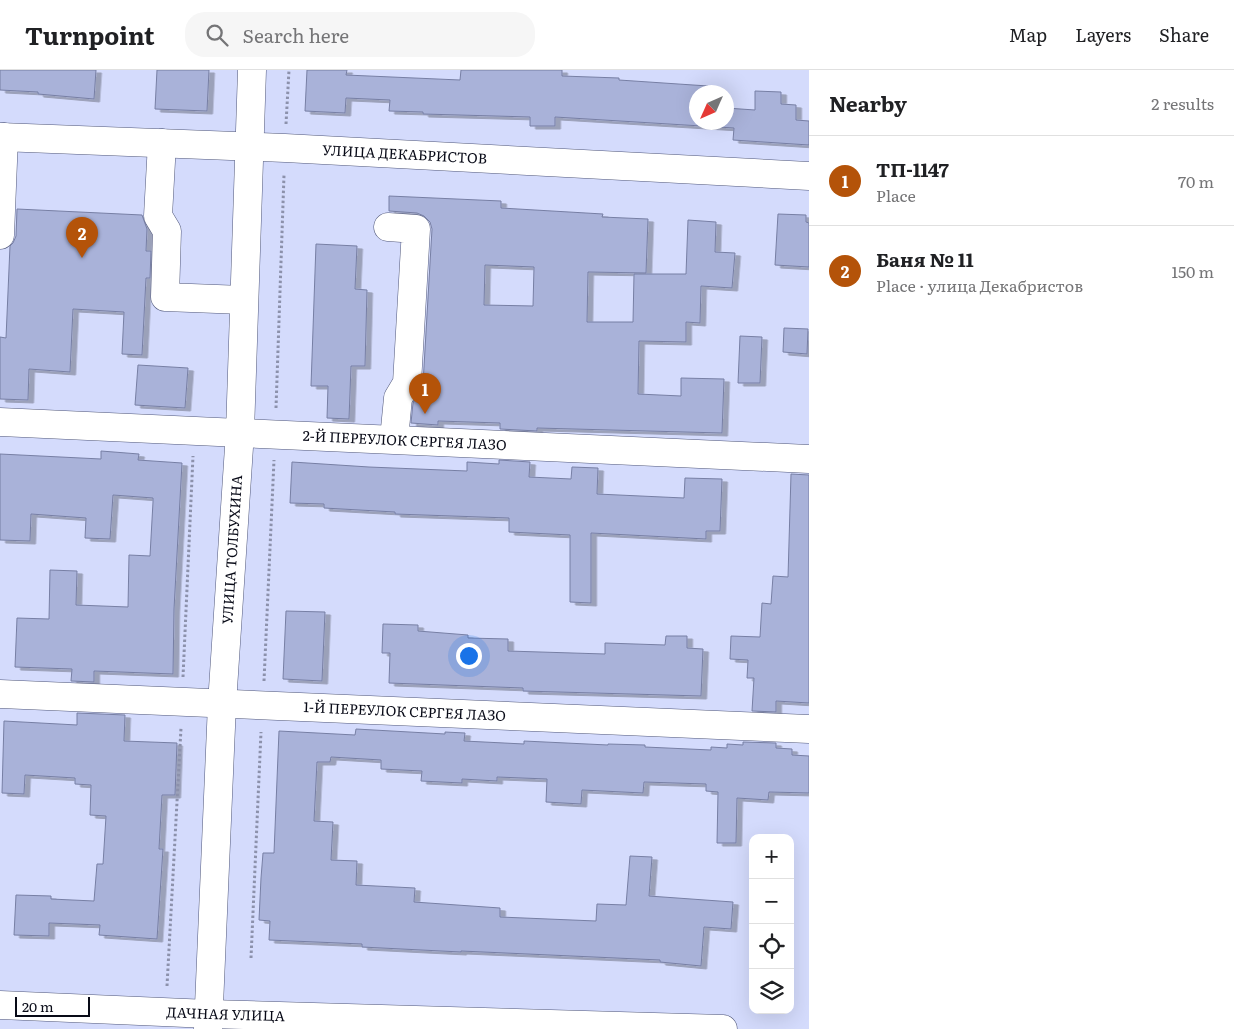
<!DOCTYPE html>
<meta charset="utf-8">
<style>
body{margin:0;font-family:Literata,serif;background:#f6f6f6;color:#202124}
.controls{position:absolute;right:15px;bottom:15px;display:grid;overflow:hidden;border-radius:10px;box-shadow:0 5px 20px #0002}
.controls button{width:45px;height:45px;display:grid;place-items:center;padding:0;border:0;border-bottom:1px solid #e0e0e0;background:#fff;color:#202124;font:25px sans-serif}
.compass{position:absolute;left:689px;top:15px;width:45px;height:45px;border-radius:50%;background:#fff;box-shadow:0 5px 20px #0002;rotate:225deg}
.scale{position:absolute;left:15px;bottom:12px;width:75px;box-sizing:border-box;padding-left:5px;border:2px solid #080a17;border-top:0;font-size:14px;line-height:18px;white-space:nowrap;color:#080a17;-webkit-text-stroke:4px #fefefe;paint-order:stroke}
.you{position:absolute;left:468px;top:585px;width:18px;height:18px;margin:-12px;border:4px solid #fff;border-radius:50%;background:#1a73e8;box-shadow:0 0 0 8px #1a73e833}
.badge{display:grid;place-items:center;width:32px;height:32px;border-radius:50%;background:#b45309;color:#fff;font-size:16px;font-weight:700}
.pin{position:absolute;translate:-50% -41px;filter:drop-shadow(0 1px 2px #0008)}
.pin::after{content:'';position:absolute;top:26px;width:18px;height:15px;background:inherit;clip-path:polygon(0 0,100% 0,50% 100%)}
.list{margin:0;padding:0;list-style:none}
h2{display:flex;justify-content:space-between;align-items:center;height:65px;margin:0;padding:0 20px;font-size:21px}
h2 small{font-size:16px;font-weight:400;color:#757577}
.list li{display:grid;grid-template-columns:32px 1fr auto;gap:15px;align-items:center;box-sizing:border-box;height:90px;padding:0 20px;border-top:1px solid #e0e0e0}
.list b{display:block;font-size:19px;white-space:nowrap}
.list p{margin:0;font-size:16px;white-space:nowrap;color:#757577}
.list em{font-size:16px;font-style:normal;color:#757577}
.icon{flex:none;width:28px;height:28px;fill:none;stroke:currentColor;stroke-width:2;stroke-linecap:round;stroke-linejoin:round}
.map{position:relative;flex:none;width:809px;height:959px;overflow:hidden}
header{display:flex;align-items:center;gap:30px;box-sizing:border-box;height:70px;padding:0 25px;background:#fff;border-bottom:1px solid #e0e0e0}
header strong{font-size:24px}
nav{display:flex;gap:28px;margin-inline-start:auto;font-size:18px}
.search{width:350px;height:45px;background:#f6f6f6;display:flex;align-items:center;gap:12px;box-sizing:border-box;padding:0 18px;border-radius:20px;color:#757577;font-size:19px}
main{display:flex}
aside{flex:1;background:#fff}
.map>svg:first-child{display:block}
</style>
<header>
<strong>Turnpoint</strong>
<div class="search"><svg class="icon" aria-label="search" viewBox="0 0 24 24"><circle cx="10" cy="10" r="6"/><path d="M15 15l6 6"/></svg>Search here</div>
<nav><a>Map</a><a>Layers</a><a>Share</a></nav>
</header>
<main>
<div class="map">
<svg width="809" height="959" viewBox="0 0 809 959">
<defs>
<filter id="shadow"><feDropShadow dx="5.5" dy="3" stdDeviation="0" flood-color="#0004"/></filter>
</defs>
<rect width="100%" height="100%" fill="#d4dbfc"/>
<path fill="#a9b2d9" stroke="#777fa4" fill-rule="evenodd" filter="url(#shadow)" d="M0,0H96L94,29L38,24V22L0,20Z
M157,0H209L207,41L155,39Z
M307,0H347L346,5L460,10L461,0H562V6L619,8V10L708,16L707,22H696V52H726V38L755,40V21L781,22V34L796,35V50L809,51V75L733,70L734,58L555,47V56H530V47L423,44V42L389,41L390,30L346,28L345,43L305,41Z
M389,126L501,131V138L603,144L602,147L648,149L646,203L588,202L587,252H633L634,204H686L688,150L716,152L715,182L735,183L732,218L701,216L700,253L686,252V272L639,271L638,324L681,326V308L724,309L722,363L537,358V361L500,359V353L438,351V355L411,353L413,333L423,314L432,159L430,152L424,146L417,143L389,141ZM485,195L534,197L533,236L484,235Z
M17,139L142,145L147,159L146,181H151L150,208H146L142,285L122,284L124,242L73,239L70,302L29,299L28,330L0,329V267L6,268L10,176L13,173L16,166Z
M778,144L806,145V152L809,153V197L775,195Z
M316,174L357,176L355,219L367,220L365,296H351L349,349L327,348L328,316H311Z
M784,258L808,259L807,284L783,282Z
M740,266L762,267L760,313H738Z
M138,295L188,298L185,338L135,335Z
M101,381L139,384L138,390L182,393L174,539L173,604L94,601V612L71,611L72,599L15,597L17,548L49,549L50,500L77,501L76,535L128,537L129,485L150,486L153,432V428L113,425L110,469L85,468L86,448L31,444L30,471L0,470V384L101,389Z
M499,390L530,392L529,407L571,409L572,397L598,398L597,424L684,428L685,408L722,409L720,461H706V469L591,463V533L570,532V465L509,462V448L395,444V442L324,438V434L290,433L292,392L369,397L467,401V392L499,394Z
M791,404L809,405V633L776,631V642L752,641L754,608H747L748,590L730,589L731,566L760,567L762,533L771,534L773,506L788,507Z
M286,541L325,542L322,611L283,609Z
M383,554L418,555V561L468,565V568L508,569V581L605,584V573L665,575L666,566H687V578L703,579L701,626L523,621V618L389,613L390,583H382Z
M77,643L125,645L124,671L177,673L175,725H162L159,779H163L157,869L99,865L100,855L49,853V866L14,865L16,825L51,826V829L94,831L97,794H103L106,746L90,745L91,715L75,714V708L25,705L24,724L2,723L4,651L77,655Z
M356,659L445,664V662L465,663L464,671L524,674V671L608,675V674L645,675V677L711,680V677L727,678V674L743,675V672L776,673V678L792,679V685L809,686V723L769,722L768,730L737,728L736,773H717L718,722L706,721V714L644,712L643,723L582,720L581,734L546,732L547,709L497,707V711L462,709V713L421,711L422,701L381,699V690L331,687L330,692H317L314,751L333,752L331,790L357,791L356,815L415,818L414,832L500,838V847L596,851L597,834L626,835L630,786L652,787L649,826L733,832L731,859L704,857L701,896L660,892V890L461,881V882L362,877V874L269,870L270,851L259,850L261,808L263,783H274L279,661L355,665Z"/>
<g fill="none" stroke-linecap="round" stroke-linejoin="round">
<g stroke="#51587b" stroke-width="29">
<g id="minor">
<path id="s1" d="M0,67L285,78L809,106"/>
<path d="M162,73L158,146L167,161L165,227L243,230"/>
<path d="M388,157L416,159L407,313L398,328L394,369"/>
<path d="M0,165L4,67"/>
<path id="s2" d="M0,352L809,389"/>
<path id="s3" d="M0,624L809,659"/>
<path id="s4" d="M0,935L209,944L723,959"/>
<path id="s5" d="M208,959L222,634L240,362L252,0"/>
</g>
</g>
<path stroke="#8c91ab" stroke-width="3" stroke-dasharray="2.5 2.5" stroke-linecap="butt" d="M286,54L289,0
M276,338L284,105
M183,607L193,386
M264,611L274,390
M251,888L261,662
M167,916L181,658"/>
<use href="#minor" stroke="#fff" stroke-width="28"/>
</g>
<g text-anchor="middle" stroke-width="4.5" stroke-linejoin="round" paint-order="stroke">
<g font-size="14" fill="#080a17" stroke="#fefefe">
<text dy="5" stroke="none"><textPath href="#s1" startOffset="405">УЛИЦА ДЕКАБРИСТОВ</textPath></text>
<text dy="5" stroke="none"><textPath href="#s2" startOffset="405">2-Й ПЕРЕУЛОК СЕРГЕЯ ЛАЗО</textPath></text>
<text dy="5" stroke="none"><textPath href="#s5" startOffset="480">УЛИЦА ТОЛБУХИНА</textPath></text>
<text dy="5" stroke="none"><textPath href="#s3" startOffset="405">1-Й ПЕРЕУЛОК СЕРГЕЯ ЛАЗО</textPath></text>
<text dy="5" stroke="none"><textPath href="#s4" startOffset="226">ДАЧНАЯ УЛИЦА</textPath></text>
</g>
</g>
</svg>
<div class="controls">
<button>+</button>
<button>−</button>
<button><svg class="icon" aria-label="locate" viewBox="0 0 24 24"><circle cx="12" cy="12" r="6"/><path d="M12 2v4M12 18v4M2 12h4M18 12h4"/></svg></button>
<button><svg class="icon" aria-label="layers" viewBox="0 0 24 24"><path d="M12 4l9 5-9 5-9-5zM3 14l9 5 9-5"/></svg></button>
</div>
<svg class="compass" viewBox="-18 -18 36 36"><path d="M0-13l5 13h-10z" fill="#e53935"/><path d="M0 13l5-13h-10z" fill="#757577"/></svg>
<div class="scale">20 m</div>
<div class="you"></div>
<div class="pin badge" style="left:425px;top:344px">1</div>
<div class="pin badge" style="left:82px;top:188px">2</div>
</div>
<aside>
<h2>Nearby<small>2 results</small></h2>
<ul class="list">
<li><span class="badge">1</span><div><b>ТП-1147</b><p>Place</p></div><em>70 m</em></li>
<li><span class="badge">2</span><div><b>Баня № 11</b><p>Place · улица Декабристов</p></div><em>150 m</em></li>
</ul>
</aside>
</main>
